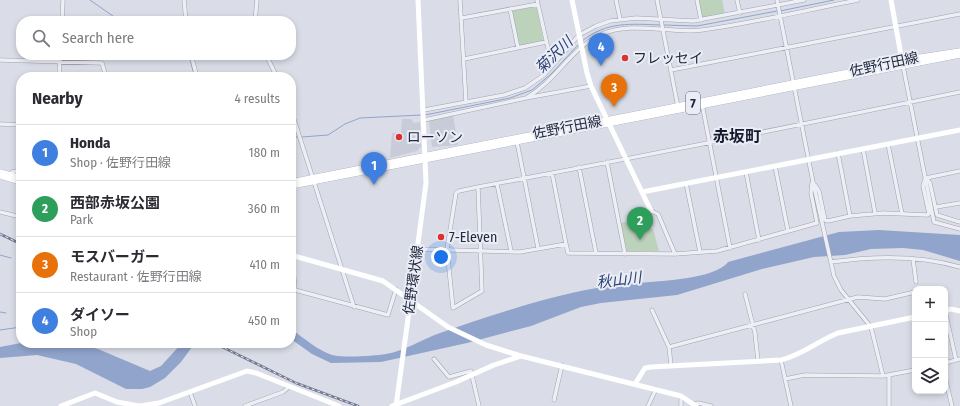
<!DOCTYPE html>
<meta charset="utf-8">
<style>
body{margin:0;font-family:"Fira Sans Condensed","Noto Sans JP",sans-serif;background:#f7f7f7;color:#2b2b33}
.controls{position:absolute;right:12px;bottom:12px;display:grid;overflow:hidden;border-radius:8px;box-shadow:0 2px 6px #0003}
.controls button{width:36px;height:36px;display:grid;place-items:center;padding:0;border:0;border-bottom:1px solid #e1e1e2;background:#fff;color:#2b2b33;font:20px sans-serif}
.you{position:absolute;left:441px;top:257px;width:14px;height:14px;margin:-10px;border:3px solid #fff;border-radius:50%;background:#1a73e8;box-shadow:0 0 0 6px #1a73e833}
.badge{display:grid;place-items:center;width:26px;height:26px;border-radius:50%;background:#da3131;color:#fff;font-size:13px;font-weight:700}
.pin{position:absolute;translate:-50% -33px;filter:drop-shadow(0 1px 2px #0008)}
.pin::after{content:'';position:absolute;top:21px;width:14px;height:12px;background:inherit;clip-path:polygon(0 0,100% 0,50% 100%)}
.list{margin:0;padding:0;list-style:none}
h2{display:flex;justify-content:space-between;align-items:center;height:52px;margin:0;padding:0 16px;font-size:17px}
h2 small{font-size:13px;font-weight:400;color:#7c7c81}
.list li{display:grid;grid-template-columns:26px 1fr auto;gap:12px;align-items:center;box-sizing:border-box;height:56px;padding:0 16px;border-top:1px solid #e1e1e2}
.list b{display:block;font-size:15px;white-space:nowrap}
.list p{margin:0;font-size:13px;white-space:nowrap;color:#7c7c81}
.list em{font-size:13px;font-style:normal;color:#7c7c81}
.icon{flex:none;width:22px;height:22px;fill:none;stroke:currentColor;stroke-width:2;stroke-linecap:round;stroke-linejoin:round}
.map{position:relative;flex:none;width:960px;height:406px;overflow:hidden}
.search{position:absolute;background:#fff;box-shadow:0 2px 6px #0003;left:16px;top:16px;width:280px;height:44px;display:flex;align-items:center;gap:10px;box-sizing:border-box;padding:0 14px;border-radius:16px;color:#7c7c81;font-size:15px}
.panel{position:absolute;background:#fff;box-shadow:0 2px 6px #0003;left:16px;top:72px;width:280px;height:276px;border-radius:16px}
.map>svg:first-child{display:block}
</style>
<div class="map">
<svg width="960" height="406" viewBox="0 0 960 406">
<rect width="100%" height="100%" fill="#dadde7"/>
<path fill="#c8ccd9" d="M453,115L458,145L432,147L429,122L431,120Z
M402,119H411L414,123L420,122L421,146L417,151L390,158L392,133L401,132Z"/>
<path fill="#bdd2bb" d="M698,0H722L725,14L704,18L702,17Z
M535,6L537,8L543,39L542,41L520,46L512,12L513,10Z
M643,219L647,228L653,229L659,251H626L620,223Z"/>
<path fill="#91a4cb" d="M879,230L960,235V261L923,250L903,248L871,249L845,255L814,257L762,269L677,295L601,303L581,307L531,326L467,343L381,362L331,363L312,354L291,339V329C304,338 317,350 332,355C345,358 373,356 386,354C405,351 422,339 440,333C492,315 554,294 609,286C636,281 712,283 728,262L839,232Z
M21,343H75L98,349L150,371L161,366L182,343H195L181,362L165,378L150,387L142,389H126L76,364L37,355L0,358V347Z"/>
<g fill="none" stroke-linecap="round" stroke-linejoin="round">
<path stroke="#91a4cb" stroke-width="1" d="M90,0L120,21
M780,11L834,0
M664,25L697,26L777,11
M582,41C607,21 631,24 661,25
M189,55L193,71
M425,115L510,98L532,90L551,74L578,45
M291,137H298
M302,137L328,135L345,124L360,118L422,115
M0,255L11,258
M0,312L6,313
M0,330L21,327"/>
<g stroke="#9fa3b1" stroke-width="4.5">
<path id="street" d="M184,0L186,21
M460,0L466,102
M537,0L552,66
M616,0L620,19
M657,0L678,107
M697,0L701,20
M737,0L740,13
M777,0L813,182L834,276L841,290L871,327L883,376L915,370
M510,9L518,48
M462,18L538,4
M62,21L63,0
M255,21L257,0
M191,55L197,77
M266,55L277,77
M464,59L546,42
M0,60L102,63L106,77
M903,66L934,222L960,229
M671,70L960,14
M59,77L60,55
M526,98C556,81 570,49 600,35C632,20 668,34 702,30C754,23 806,10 858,0
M702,104L730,248
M291,110L354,307
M424,110L504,95L525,88L544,75L579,35L596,26L610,21L636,18L693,21L804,0
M424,120L526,98L591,86
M0,124L21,125
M517,142L538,248
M888,144L902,214
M863,149L875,213
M838,153L850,216
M607,162L625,254
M775,166L788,231
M579,167L596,253
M746,172L759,240
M552,173L566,244
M9,176L12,172L21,170
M926,178L960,171
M927,179L930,183L937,215L960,222
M686,183L700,252
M497,184L511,251
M815,185L819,191L825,220L828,221L850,216L883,213L927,215L929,214L923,186L925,179
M478,187L482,291L453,308L447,249L456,193L459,191L478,187C639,157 800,125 960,92
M936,207L960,203
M651,211L658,214L675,254L717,251L817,223L811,193L812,183
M0,212L21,217
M418,249L520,252L566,244L568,253L675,254
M292,255L295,290L388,315L396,289
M913,259L916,282
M831,262C873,256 919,255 960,267
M745,294L755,333L758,361
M652,310L669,347L671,365
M945,311L956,360
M669,347L858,297L885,299L915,292
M434,359L449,377L471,371L479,406
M781,360L791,406
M945,363L960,359
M889,376V406
M945,377L952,406
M785,379L805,375L883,376
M190,392L195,406
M681,396V406
M554,400L562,365
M694,404L698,403L711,406
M245,406L283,392L289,387
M648,406L656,389"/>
</g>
<g stroke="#999fb3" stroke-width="6">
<path id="primary" d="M0,172L21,178
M0,176L21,182
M291,182L854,71L902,60L960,51
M291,186L960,55"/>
</g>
<use href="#street" stroke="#edeff5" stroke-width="3.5"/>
<path stroke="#fff" stroke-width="5" d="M572,0L587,73L591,86L651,211
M891,0L903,66
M642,192L960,130
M291,255L383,281L448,327L486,345L521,356L681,396L696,406
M945,311L951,309L960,311
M407,326L426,183L418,0
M635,384L645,368L651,367L781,360C802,355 818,341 838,333L915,317
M61,406L95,393L117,402L139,406
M140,406L159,403L247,371L256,373L339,406
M392,406L456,382L494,365L521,356"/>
<use href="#primary" stroke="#fff" stroke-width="5.5"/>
<g stroke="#737a92" stroke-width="2.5">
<path id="rail" d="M0,234L21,244
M214,343L296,383L358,406"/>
</g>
<use href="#rail" stroke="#eaedf5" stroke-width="1" stroke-dasharray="3" stroke-linecap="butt"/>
<path stroke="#fff" stroke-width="5" d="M396,406L407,326"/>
</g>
<g fill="#da3131" stroke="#eaedf5" stroke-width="1.5">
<circle cx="625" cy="58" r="4"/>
<circle cx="399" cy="137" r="4"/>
<circle cx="441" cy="237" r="4"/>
</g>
<g text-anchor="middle" stroke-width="4" stroke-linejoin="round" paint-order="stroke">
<rect fill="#eaedf5" stroke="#5f6475" stroke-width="1" x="686" y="92" width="14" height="22" rx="3"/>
<g font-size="13" font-weight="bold" fill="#23293e">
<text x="693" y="108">7</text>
</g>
<g font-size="14" fill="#23293e" stroke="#eaedf5" text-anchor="start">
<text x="633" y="63">フレッセイ</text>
<text x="407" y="142">ローソン</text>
<text x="449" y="242">7-Eleven</text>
</g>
<g font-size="14" fill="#23293e" stroke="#eaedf5">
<text transform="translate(884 64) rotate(-12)" y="5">佐野行田線</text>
<text transform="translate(567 127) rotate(-11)" y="5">佐野行田線</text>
<text transform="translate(413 280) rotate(-82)" y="5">佐野環状線</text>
</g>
<g font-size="15" font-style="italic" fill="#2a4075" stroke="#eaedf5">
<text transform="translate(554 55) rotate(-44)" y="5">菊沢川</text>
<text transform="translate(619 280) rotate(-7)" y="5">秋山川</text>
</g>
<g font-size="16" font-weight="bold" fill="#161b2e" stroke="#eaedf5">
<text x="737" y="142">赤坂町</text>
</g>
</g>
</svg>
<div class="controls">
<button>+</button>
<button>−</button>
<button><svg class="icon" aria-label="layers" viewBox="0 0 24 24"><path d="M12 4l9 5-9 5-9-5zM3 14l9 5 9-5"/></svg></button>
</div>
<div class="you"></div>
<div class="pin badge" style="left:374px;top:185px;background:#3f7fe0">1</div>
<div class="pin badge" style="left:640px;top:240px;background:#2e9e5b">2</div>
<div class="pin badge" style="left:614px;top:107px;background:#e8710a">3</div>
<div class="pin badge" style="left:601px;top:66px;background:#3f7fe0">4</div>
<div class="search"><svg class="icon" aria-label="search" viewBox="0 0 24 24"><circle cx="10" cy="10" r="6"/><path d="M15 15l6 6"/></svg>Search here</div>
<section class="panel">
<h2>Nearby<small>4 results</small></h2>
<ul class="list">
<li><span class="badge" style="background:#3f7fe0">1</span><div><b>Honda</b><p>Shop · 佐野行田線</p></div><em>180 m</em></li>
<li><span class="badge" style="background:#2e9e5b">2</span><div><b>西部赤坂公園</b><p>Park</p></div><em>360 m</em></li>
<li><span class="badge" style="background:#e8710a">3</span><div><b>モスバーガー</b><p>Restaurant · 佐野行田線</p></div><em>410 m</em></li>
<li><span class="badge" style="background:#3f7fe0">4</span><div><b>ダイソー</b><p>Shop</p></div><em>450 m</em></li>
</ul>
</section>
</div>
